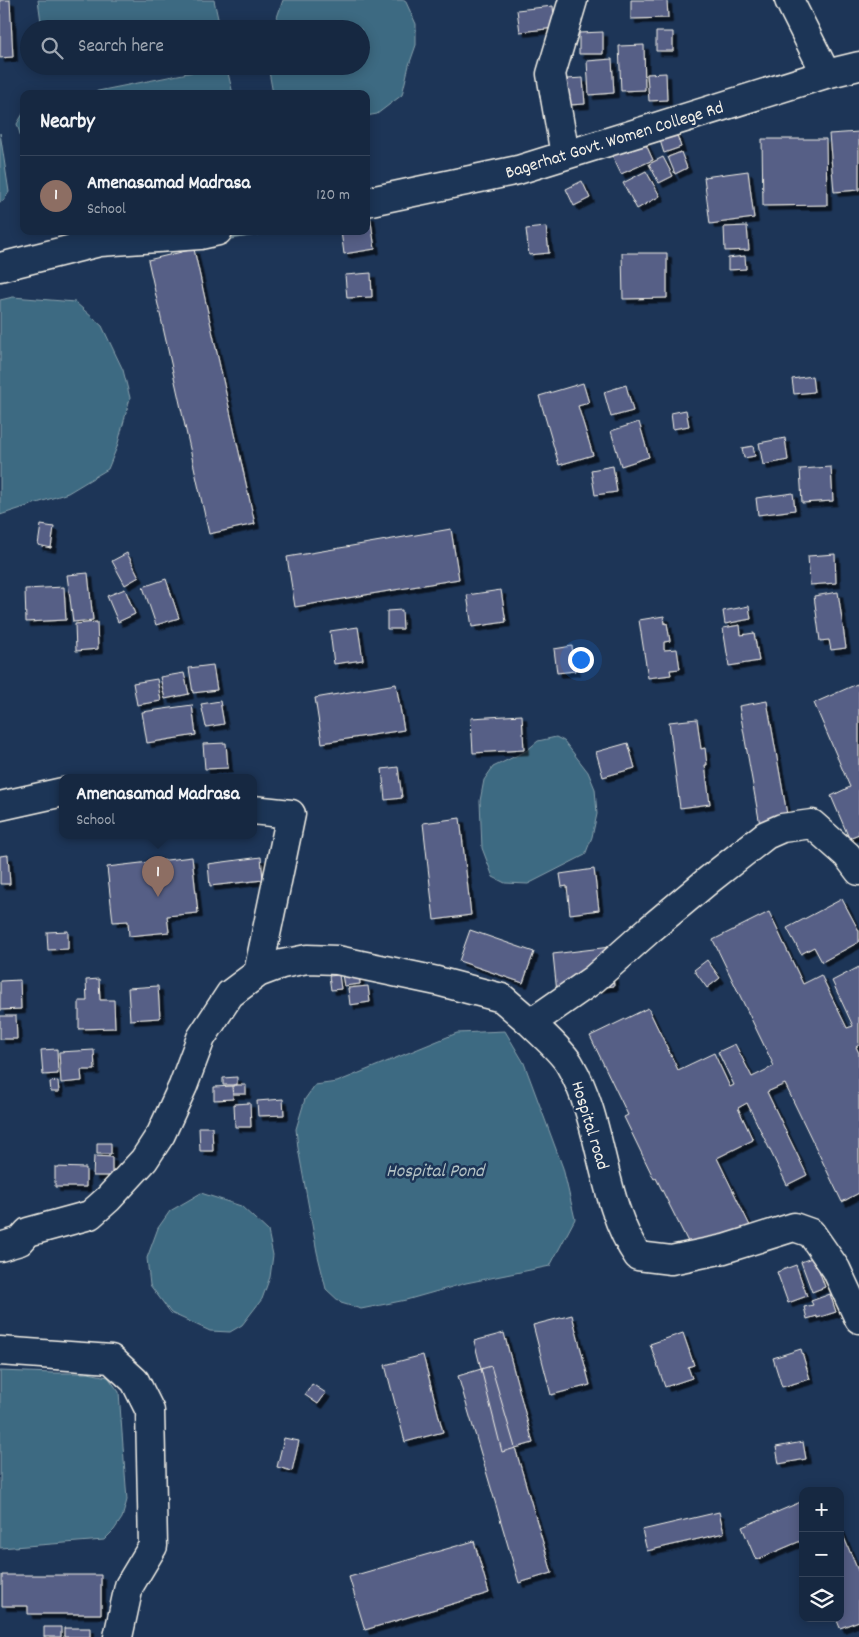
<!DOCTYPE html>
<meta charset="utf-8">
<style>
body{margin:0;font-family:Dekko,sans-serif;background:#1f3048;color:#f1f3f6}
.controls{position:absolute;right:15px;bottom:15px;display:grid;overflow:hidden;border-radius:10px;box-shadow:0 2px 12px #0003}
.controls button{width:45px;height:45px;display:grid;place-items:center;padding:0;border:0;border-bottom:1px solid #35445a;background:#162841;color:#f1f3f6;font:25px sans-serif}
.you{position:absolute;left:580px;top:659px;width:18px;height:18px;margin:-12px;border:4px solid #fff;border-radius:50%;background:#1a73e8;box-shadow:0 0 0 8px #1a73e833}
.badge{display:grid;place-items:center;width:32px;height:32px;border-radius:50%;background:#ffd166;color:#fff;font-size:16px;font-weight:700}
.pin{position:absolute;translate:-50% -41px;filter:drop-shadow(0 1px 2px #0008)}
.pin::after{content:'';position:absolute;top:26px;width:18px;height:15px;background:inherit;clip-path:polygon(0 0,100% 0,50% 100%)}
.popup{position:absolute;left:59px;top:774px;width:198px;height:65px;box-sizing:border-box;display:grid;place-content:center;border-radius:10px;background:#162841;filter:drop-shadow(0 1px 4px #0005);font-size:16px;white-space:nowrap;color:#9ea6b1}
.popup b{font-size:19px;color:#f1f3f6}
.popup::after{content:'';position:absolute;left:50%;top:100%;margin-left:-10px;border:10px solid transparent;border-top-color:#162841}
.list{margin:0;padding:0;list-style:none}
h2{display:flex;justify-content:space-between;align-items:center;height:65px;margin:0;padding:0 20px;font-size:21px}
h2 small{font-size:16px;font-weight:400;color:#9ea6b1}
.list li{display:grid;grid-template-columns:32px 1fr auto;gap:15px;align-items:center;box-sizing:border-box;height:80px;padding:0 20px;border-top:1px solid #35445a}
.list b{display:block;font-size:19px;white-space:nowrap}
.list p{margin:0;font-size:16px;white-space:nowrap;color:#9ea6b1}
.list em{font-size:16px;font-style:normal;color:#9ea6b1}
.icon{flex:none;width:28px;height:28px;fill:none;stroke:currentColor;stroke-width:2;stroke-linecap:round;stroke-linejoin:round}
.map{position:relative;flex:none;width:859px;height:1637px;overflow:hidden}
.search{position:absolute;background:#162841;box-shadow:0 2px 12px #0003;left:20px;top:20px;width:350px;height:55px;display:flex;align-items:center;gap:12px;box-sizing:border-box;padding:0 18px;border-radius:28px;color:#9ea6b1;font-size:19px}
.panel{position:absolute;background:#162841;box-shadow:0 2px 12px #0003;left:20px;top:90px;width:350px;height:145px;border-radius:10px}
.map>svg:first-child{display:block}
</style>
<div class="map">
<svg width="859" height="1637" viewBox="0 0 859 1637">
<defs>
<filter id="shadow"><feDropShadow dx="4.5" dy="4.5" stdDeviation="0" flood-color="#0009"/></filter>
</defs>
<rect width="100%" height="100%" fill="#1d3557"/>
<filter id="ink" filterUnits="userSpaceOnUse"><feTurbulence type="fractalNoise" baseFrequency=".02" numOctaves="2"/><feDisplacementMap in="SourceGraphic" scale="10" xChannelSelector="R" yChannelSelector="G"/><feConvolveMatrix kernelMatrix="1 2 1 2 8 2 1 2 1" color-interpolation-filters="sRGB"/></filter>
<g filter="url(#ink)">
<path fill="#3e6a82" stroke="#87a0ab" d="M38,0H214L219,23L216,29H42Z
M283,0H405L416,24V45L409,65L402,95L377,114L366,116V94H273L268,66H361V29H273Z
M208,69L228,73L233,94H83Z
M24,112V147L17,124Z
M0,133L9,192L3,201L0,202Z
M13,297L75,302L102,326L123,370L130,398L117,447L108,469L68,493L0,515V300Z
M556,737L564,741L588,772L595,789L597,814L592,837L585,855L528,884L505,883L493,877L482,848L480,801L484,780L493,767L526,751L538,741Z
M505,1031L524,1063L563,1168L575,1219L550,1266L466,1283L406,1300L361,1309L341,1303L326,1289L317,1252L298,1148L296,1129L305,1099L315,1085L337,1082L457,1033Z
M201,1193L241,1206L268,1231L273,1255L270,1277L262,1299L242,1325L230,1332L210,1331L171,1313L150,1285L147,1258L158,1228L170,1211Z
M0,1371L53,1373H88L108,1377L119,1392L127,1500L122,1518L114,1530L104,1540L0,1548Z"/>
<g fill="none" stroke-linecap="round" stroke-linejoin="round">
<path stroke="#87a0ab" stroke-width="8" d="M221,237L259,231"/>
</g>
<path fill="#565f86" stroke="#f4f1e8" filter="url(#shadow)" d="M0,0H10L13,57L0,58Z
M631,0H667L668,18L631,19Z
M553,6L555,28L520,32L517,10Z
M603,32V54H579V33Z
M656,32H673V51H656Z
M644,45L645,90L621,91L619,46Z
M612,59L614,93L589,95L587,61Z
M666,73L667,100L649,101L647,74Z
M583,78L585,104L569,105L567,79Z
M674,126L681,147L664,153L657,131Z
M859,132V190L834,192L829,134Z
M643,138L653,160L621,174L611,153Z
M762,139H826L827,205L763,206Z
M681,152L687,168L675,174L668,157Z
M663,157L673,176L659,183L649,164Z
M646,171L660,196L637,209L623,183Z
M748,171L754,218L710,224L704,177Z
M582,181L590,198L574,206L566,189Z
M366,215H370L375,249L344,254L341,231H366Z
M747,226L749,250L725,251L724,227Z
M546,227L549,253L529,255L526,229Z
M194,249L255,524L209,534L148,260Z
M622,253H667V298L623,299Z
M745,256L746,269L728,270V258Z
M371,273L372,297L347,298L345,275Z
M812,376L814,392L794,394L792,379Z
M583,383L589,403L578,406L593,455L559,465L539,396Z
M626,385L633,411L611,417L604,392Z
M686,410L689,426L673,429L671,413Z
M639,422L649,457L621,466L611,431Z
M785,438L788,460L763,465L759,443Z
M753,446L755,456L744,458L742,448Z
M613,466L617,492L595,495L591,470Z
M831,467L833,501L802,503L800,469Z
M793,493L795,510L758,515L756,498Z
M41,525L54,527L51,548L38,545Z
M451,529L459,579L295,607L287,557Z
M127,553L139,577L125,585L112,561Z
M835,554L836,583L810,585L808,556Z
M88,573L93,620L73,622L67,575Z
M166,579L179,618L156,625L143,587Z
M64,587L66,620L26,622L25,589Z
M125,589L135,614L118,622L107,596Z
M501,590L506,622L472,627L467,595Z
M838,592L846,648L831,650L829,640L820,641L814,596Z
M749,606L751,619L725,624L723,611Z
M402,610L403,629H387V611Z
M664,616L665,624L667,623L670,641L664,642V650L677,649L680,669L670,670L671,675L648,678L639,620Z
M97,622L98,649L76,651L75,624Z
M740,625L741,635L754,633L759,661L729,666L723,628Z
M358,627L363,660L334,664L330,631Z
M572,646L575,671L557,673L554,649Z
M213,665L217,690L193,693L189,668Z
M184,673L189,694L165,699L160,677Z
M157,679L161,701L137,705L133,683Z
M396,684L404,730L322,743L315,698Z
M857,684L859,688V834L849,838L831,796L850,787L814,703Z
M220,701L224,724L206,727L201,704Z
M767,701L788,820L760,825L739,706Z
M192,705L196,735L147,743L142,712Z
M522,715L524,750L473,753L471,718Z
M697,719L701,749L705,748L707,765H705L710,804L680,808L669,722Z
M226,743L228,768L205,769L203,744Z
M628,743L635,768L603,777L596,752Z
M398,767L402,798L385,800L382,769Z
M460,818L471,915L434,920L423,823Z
M8,855L10,884H0V856Z
M192,857L198,913L167,916L169,932L129,936L128,921L113,922L107,867Z
M261,857L263,880L210,886L208,864Z
M594,869L599,910L570,914L567,886L562,887L560,874Z
M842,899L859,931V942L822,962L814,947L801,954L787,928Z
M769,912L803,984L821,975L847,1028L853,1026L832,981L859,967V1045L856,1047L859,1053V1193L842,1202L785,1084L767,1092L807,1175L787,1185L747,1103L738,1108L753,1140L717,1158L752,1230L696,1258L656,1178L654,1179L624,1117L628,1115L590,1036L648,1008L678,1070L714,1053L730,1087L734,1085L718,1052L735,1044L752,1077L774,1066L713,940Z
M470,930L534,952L523,983L459,961Z
M68,931V949L48,950L47,932Z
M610,947L614,986L557,993L553,954Z
M707,960L720,978L707,988L694,970Z
M359,971L360,984L344,986L342,974Z
M339,975L341,989L331,990L329,976Z
M99,979L100,1000H114L115,1028L79,1029V1001H87L86,980Z
M20,980L21,1009L0,1010V981Z
M158,986L160,1018L130,1020L128,988Z
M368,986L370,1002L350,1005L348,988Z
M0,1016H16L17,1039H0Z
M57,1049L58,1074L43,1075L41,1050Z
M94,1050L95,1070H81L82,1081L61,1083L59,1052Z
M237,1077V1085H223V1078Z
M58,1081L59,1092H51L50,1082Z
M233,1085H246V1094H233Z
M232,1086L233,1099L214,1100V1087Z
M283,1099L284,1115L258,1116L257,1101Z
M250,1103L251,1127H235L234,1104Z
M199,1127H212L213,1151H200Z
M97,1143H111V1154H97Z
M94,1156L112,1157V1176H93Z
M55,1167L86,1168V1187H55Z
M814,1257L825,1287L812,1292L801,1262Z
M796,1265L807,1296L788,1303L777,1272Z
M830,1294L836,1312L817,1318V1316L807,1319L804,1307L813,1305L811,1301Z
M572,1315L590,1385L551,1395L533,1325Z
M504,1333L533,1443L502,1452L474,1341Z
M683,1333L694,1365L688,1367L692,1378L665,1387L650,1344Z
M801,1349L810,1379L782,1387L773,1358Z
M423,1355L443,1432L405,1442L385,1365Z
M491,1366L552,1573L519,1583L458,1376Z
M312,1384L326,1393L318,1404L305,1395Z
M284,1438L299,1441L292,1471L277,1467Z
M803,1442L806,1459L779,1464L776,1447Z
M803,1501V1540L756,1560L742,1527Z
M719,1512L724,1533L647,1551L642,1530Z
M840,1528L859,1573V1621L840,1628L836,1618H840Z
M474,1541L489,1593L365,1630L349,1577Z
M2,1575H101V1614H28V1606H2Z
M44,1627H61V1637H44Z
M64,1628H90V1637H64Z"/>
<g fill="none" stroke-linecap="round" stroke-linejoin="round">
<g stroke="#f4f1e8" stroke-width="31">
<path id="minor" d="M789,0L826,74
M565,155L551,74L573,0
M366,202L518,170L826,74L859,66
M0,267L100,242L200,235L218,231
M0,806L63,792
M253,810L291,814L258,973
M859,871L847,855L812,824L782,828L766,835L710,879L649,930L594,979L531,1023C542,1034 563,1052 570,1065C604,1123 600,1201 638,1256L671,1260L724,1249L794,1227L811,1233L836,1269L859,1319
M0,1247L20,1241L28,1232L90,1215L108,1199L144,1160L161,1134L183,1086L201,1038L230,994L258,973L282,964L307,959L337,960L437,981L502,998L531,1023
M0,1351L111,1359L135,1381L150,1411L153,1546L129,1586L118,1637"/>
</g>
<use href="#minor" stroke="#1d3557" stroke-width="28"/>
</g>
</g>
<g text-anchor="middle" stroke-width="5" stroke-linejoin="round" paint-order="stroke">
<g font-size="18" fill="#f4f1e8" stroke="#1d3557">
<text transform="translate(614 139) rotate(-17)" y="6">Bagerhat Govt. Women College Rd</text>
<text transform="translate(591 1125) rotate(73)" y="6">Hospital road</text>
</g>
<g font-size="19" font-style="italic" fill="#b4c2c4" stroke="#1d3557">
<text x="435" y="1176">Hospital Pond</text>
</g>
</g>
</svg>
<div class="controls">
<button>+</button>
<button>−</button>
<button><svg class="icon" aria-label="layers" viewBox="0 0 24 24"><path d="M12 4l9 5-9 5-9-5zM3 14l9 5 9-5"/></svg></button>
</div>
<div class="you"></div>
<div class="pin badge" style="left:158px;top:897px;background:#8d6e63">1</div>
<div class="popup"><b>Amenasamad Madrasa</b>School</div>
<div class="search"><svg class="icon" aria-label="search" viewBox="0 0 24 24"><circle cx="10" cy="10" r="6"/><path d="M15 15l6 6"/></svg>Search here</div>
<section class="panel">
<h2>Nearby<small></small></h2>
<ul class="list">
<li><span class="badge" style="background:#8d6e63">1</span><div><b>Amenasamad Madrasa</b><p>School</p></div><em>120 m</em></li>
</ul>
</section>
</div>
